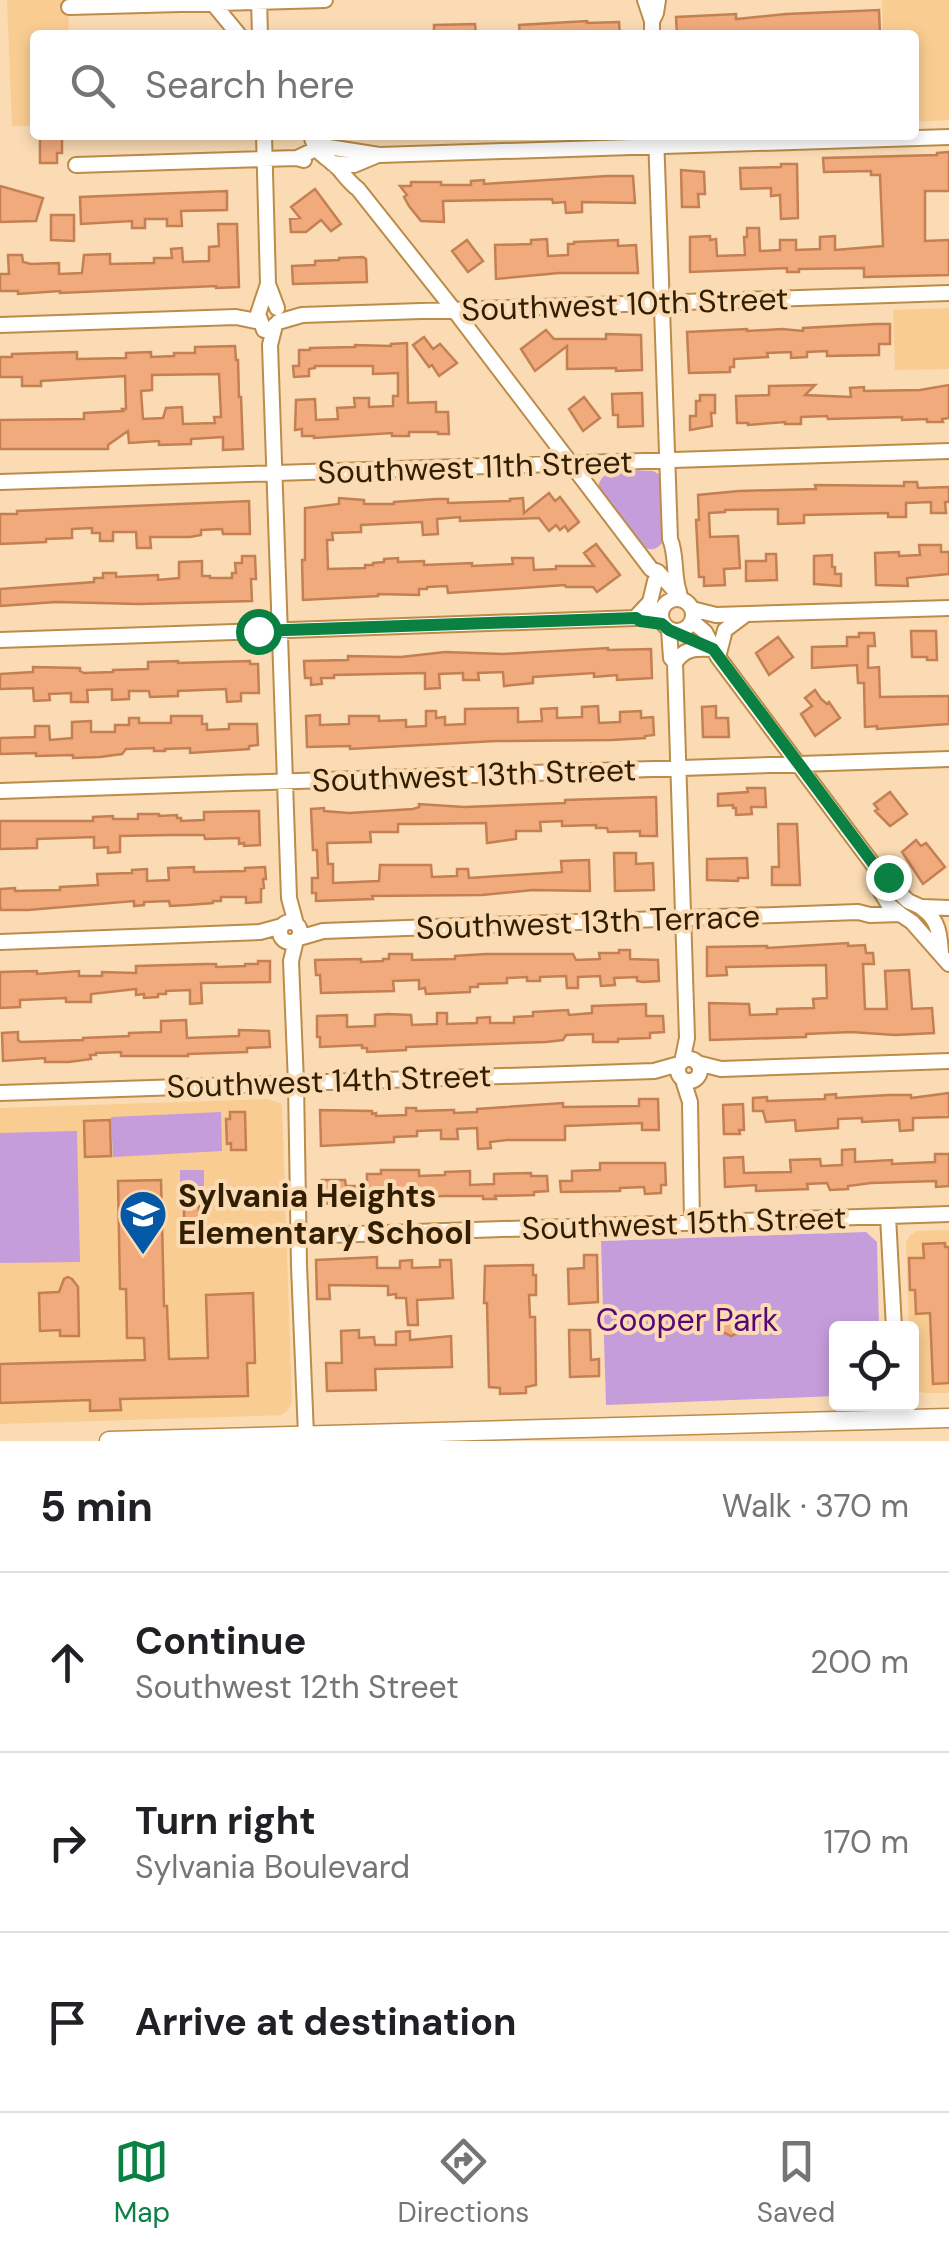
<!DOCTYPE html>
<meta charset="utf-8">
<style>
body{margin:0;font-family:"DM Sans",sans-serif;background:#f6f6f6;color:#202124}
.controls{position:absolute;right:30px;bottom:30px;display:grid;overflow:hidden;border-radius:10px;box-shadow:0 5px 15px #0003}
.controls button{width:90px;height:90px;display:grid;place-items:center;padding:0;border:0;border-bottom:2px solid #e0e0e0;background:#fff;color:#202124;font:50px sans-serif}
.stop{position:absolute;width:30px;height:30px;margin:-22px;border:8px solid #0b8043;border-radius:50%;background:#fff}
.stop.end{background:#0b8043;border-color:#fff;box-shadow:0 2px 10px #0008}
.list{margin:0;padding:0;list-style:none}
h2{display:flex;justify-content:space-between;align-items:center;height:130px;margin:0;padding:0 40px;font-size:42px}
h2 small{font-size:32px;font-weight:400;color:#757577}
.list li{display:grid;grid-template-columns:65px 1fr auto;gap:30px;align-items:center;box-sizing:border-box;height:180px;padding:0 40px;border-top:2px solid #e0e0e0}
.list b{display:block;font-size:38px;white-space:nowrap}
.list p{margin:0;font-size:32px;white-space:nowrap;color:#757577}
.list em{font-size:32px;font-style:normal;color:#757577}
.icon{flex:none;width:55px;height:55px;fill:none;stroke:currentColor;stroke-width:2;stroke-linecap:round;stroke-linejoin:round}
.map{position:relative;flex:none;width:949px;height:1441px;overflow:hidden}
.search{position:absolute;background:#fff;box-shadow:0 5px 15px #0003;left:30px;right:30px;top:30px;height:110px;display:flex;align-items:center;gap:25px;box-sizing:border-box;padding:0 35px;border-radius:10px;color:#757577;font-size:38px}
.sheet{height:670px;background:#fff}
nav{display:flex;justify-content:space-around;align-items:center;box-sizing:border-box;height:140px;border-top:2px solid #e0e0e0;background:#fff;font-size:28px;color:#757577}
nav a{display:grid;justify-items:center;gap:5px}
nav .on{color:#0b8043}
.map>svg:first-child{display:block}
</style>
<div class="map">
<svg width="949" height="1441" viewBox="0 0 949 1441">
<rect width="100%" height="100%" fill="#fadbb4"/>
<path fill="#f9cc91" d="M7,0H68L69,35H35V126H12Z
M882,0H949V120L914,122V35H883Z
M949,308V369L895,370L893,310Z
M268,1099L282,1104L292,1403L287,1411L281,1415L259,1416L0,1424V1108Z
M949,1230V1393H924L913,1389L912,1382V1328H909L906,1243L910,1235L917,1231Z"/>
<path fill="#c69ddb" d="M653,471L659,474L662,480L664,540C658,550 649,553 641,544L598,488C602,464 632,471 653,471Z
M221,1112L222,1151L113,1157L111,1117Z
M77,1131L80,1262L0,1263V1133Z
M180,1170H204V1201H180Z
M866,1232L877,1242L879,1328H836V1396L606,1405L601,1241Z"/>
<path fill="#f0aa7c" stroke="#c48053" stroke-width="2.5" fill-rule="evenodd" d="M879,10L880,34L677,35L676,17L736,14V19L786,14Z
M587,21V23L619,22L620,35H520L519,25Z
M475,24L476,35H434V25Z
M40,135H62V153H57V163H40Z
M949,152V191H925V241L949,240V275L864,277V268L799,269V272H787V268L690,272V237L710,236V240L716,239L717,256L745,255L744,237H747V228H759L760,251L780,250V240H796V250L820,249V237L835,236V250L883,246L880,175H871V171L824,172L823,158L937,155V153Z
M781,164H797L798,218L781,219L780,195L771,196V188L741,189L740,168L781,167Z
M681,170L704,172L705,194H698L699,207H682Z
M607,176H633L635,203L582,202V212L566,213L565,202L553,203L552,199L443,201L444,222L421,221L409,206L404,197L407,195L400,186H411V182H441V185H471V181L484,180V184Z
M0,186L43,198L36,221L0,222Z
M315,189L341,224L331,231L321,220L306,232H291L290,219L300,218L291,207Z
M227,191V210L181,211L182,226H167V219H145V228H132V221L81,224L80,197Z
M51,215H74V241L51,240Z
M218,224H237L239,287L216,288V286L60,293V291L18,294V291H0V274H9L8,255H22L23,262L31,264L59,263V274L82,273L84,255L110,254V264L154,263V258H172L171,249L182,248L183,262L209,261V247L219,246Z
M547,239L548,256L568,255V244H574V242L618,240V246L636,245L638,273H559L496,279L495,245L531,244V240Z
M467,240L483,261L468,272L452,251Z
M363,257L366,259L367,282L293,284L292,266L315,265V261L339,260V258Z
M875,324H890V344H879V355L827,356V351L807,352V357L791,358V352L767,353L768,357L734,359V367H730V372L689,373L687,332L747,329V331L782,329L803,331V328Z
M546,330L554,339H606V334L641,335L642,370L616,371V368L567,369V346L535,371L521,349Z
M424,337L433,349L440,344L457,363L439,376L432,365L429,367L413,345Z
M407,343L408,403L436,402V412H448L449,434H438V432H409V436H392V433L314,438V436H302V429L295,430L296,400L315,399L316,420L338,419L337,408L355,407L354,398H369V407L393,406V396H398V373L373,374V366H315V368L309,369V376L294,377L293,366H299V350H310V348L355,347V345L391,346V344Z
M235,346L236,360H238L239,397H241L243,449L223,450V437L191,439V444L159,445V441L129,443L128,431L108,445V449H0V420L84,419V413L123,411L122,409H126L125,376L41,381V386H22V377H0V357H12V354L77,352V359L126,358V353L151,352V357L174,356V353H195V347ZM219,374L221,417H214L215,423L183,424L182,407L166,408L163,418L143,419L141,391L152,390V375Z
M815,385L805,395L851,397L850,388L864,387V391L920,390L949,385V418L942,419L943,422H927V419L902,420V417L828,419L827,416L801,417V424H785V422L748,425V423H737L736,396L769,395V386Z
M642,393L643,426L618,427V415H613L612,394Z
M700,395H715V413H711L712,426L690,430V416H696V401H700Z
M584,397L600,418L583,431L569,409Z
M904,482H917L918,488L949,487V502H945L946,513H931V502L906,503V517H888V513L804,515V523L778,524V509L725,510V512L709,513L710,537L738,536L740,568L724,569L725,585L704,586V577H699L696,520H699L698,495L739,491L816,489L815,485L904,486Z
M549,493L555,501L560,497L579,522L568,531L565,526L560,530L556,525L549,531L539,518L460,521V517L437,519L438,534L423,535L422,522L361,525V532L332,533L333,540H327L328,569L365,568V565H373V563L384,562V559L398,558V562L424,561V565L472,563V566L513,564L512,558H533L534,570L556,569V566H594L584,553L596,544L620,575L597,592L593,587H566L565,585L448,593L447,586L427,587V589H419V595L378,594V596L303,600L302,560H305V508L339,504V498L364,500V504H394V502L436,499H448V503L510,501V499L523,498L524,513Z
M249,501L250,534H223L222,529L201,530V535L190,537H150L151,548H137L136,532H113V541H100V533H92V528L72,529V538L46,539V542L0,544V514H17V511Z
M919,545H941V552H949V574L907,578L908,586L876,585L875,553L899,552V556L920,555Z
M766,554H776L777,580L746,581V561H766Z
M832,555V567H835V574H841V586L814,584V556Z
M242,556H255L256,579H251L252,601L139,604L56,602L0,606V589L94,582V578H103V573H116V577L158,575V580L179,578V562L202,561V576H210V578H232V573H236L235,563H242Z
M911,631H936L937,660H927V657H912Z
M859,633H874L875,646H868V668L879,667L880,697L949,696V724L877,729V726L865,727L864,683H858L857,665L812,668V647L847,646V637H859Z
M778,637L793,657L769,675L756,653Z
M608,648V650L651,649L652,678L617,680V675L594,677V673L533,677V683L504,686L503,672L478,673L479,680H463V673L439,674L440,688L425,689V673L334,675V678H321L322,684L311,685V678H305L304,661L348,660V656L401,657L445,652L503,654Z
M178,661V663L250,661V664H258L259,693H241V701L227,702L226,689L178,691V696L150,697L149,691H129V699L112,700V689L87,690L88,702H71V693L49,694L50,700L34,701L33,688L0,689V674L33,672V667L80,668V671L84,673L113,672V670L148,669V662Z
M815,690L821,699L827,704L829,702L840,718L815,736L801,714L812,706L805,698Z
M598,706L599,723L620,722V712L641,711V718L653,717L654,735L645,736V738L612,740L496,741L350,749V746L307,747L306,716L320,715V725L349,724V716H379V721L406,720V727L426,726V711H436V718L445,717V725L465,724V709L518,708V722L542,721L541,709L557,708V718L582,717V707Z
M716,706V718H728L729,737H703L702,707Z
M171,716H202V724H207V730L229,729V724H257L258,745L249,746V749L190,753V748L165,749V751H154V748L126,749L122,754L100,757L73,758V755L36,756V753L0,754V738L35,737V726H49L50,740L72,738V722L91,721V732H115V725H129V718H139V723H171Z
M747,788H765L766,807H751L752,814L736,815V808H733V805L718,806V794L748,792Z
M890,792L907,814L890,826L875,811L878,809L874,804Z
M656,797L657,836H640V831L608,832L607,828H596V825L562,826V821L540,822L541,831H516V839L487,843L486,823L420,824H398V832H370L371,842L327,843L328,864H333V883L379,881L380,865H431L432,877L457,876V869H468L469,878L562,872L561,861L589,860L590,891L533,890L482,895L372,896L373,899L316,901V893H312V878H318L317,850H313L311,809L324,808V811L349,813L413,809L419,807V804L464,807L565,803V800Z
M259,811L260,845L244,846V843L239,844V838L205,839L204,835H170L120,836V852L108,853V847L94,848V837L37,839V848L0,849V821H93V817L113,816V819H138V814H159V816L177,815V818H181V821L204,820V812Z
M778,824H797L800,885H772V867H779Z
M916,840L921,846L926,843L945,867L923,884L902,852Z
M614,853H636V864L653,863L654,890L615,891Z
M747,858L748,878H738V881L707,880V859Z
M194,867V872H198L245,871V868L265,867L266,879H263L264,888L261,889V902L246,903V897H221V901H213V903L188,905L170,906L169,901L144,902V905L134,906V901L28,910H1L0,906V889L15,888V891L60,890V887L98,885L97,874L132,873V870L147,869V881L169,880L168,868Z
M848,943V946L865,945L866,953H873L874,964H863L865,1009H887L885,971L909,970L912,1009L932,1008L934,1033L895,1035L851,1032L806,1034V1037L710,1040L709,1003L749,1004L750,1015L777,1014V1009L814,1008L813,999L827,998L826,965L726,967L727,975L707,976V947L767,946V948Z
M619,950H630V959L658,960L659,981L643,982L637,981V977L614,978L615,985L601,986L600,976L578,977V988H567L566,976L540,977V981H527V977L507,978V983L478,984V987H470V992L426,994L425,988L419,989V980L393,981L394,991L321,993L320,975H316L315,960L361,959V962L383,961V959H389V954H412V960L455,959V956L486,954H573L576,960L600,959L599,953H619Z
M258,961H270V982L201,983L202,1003L190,1004V990L166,991V994H158V997L144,998V994L136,995V989L91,994V1002H66V998L20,1000V1007L0,1008V972L37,971V974L79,971V976H102V972L136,973V966L206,964H216V967L245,966V964H258Z
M646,1004V1016H663L664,1032L650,1033V1038L618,1039V1042H593V1034L566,1035L563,1040L546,1042L406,1047V1050L367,1052V1048H362V1045L320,1047V1037H317V1016L347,1015V1027L375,1026V1015L388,1014L411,1015L412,1025L437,1024V1013H447V1024L477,1023V1018L490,1017V1023H514V1017L533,1016V1012L568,1010L569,1015L592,1013V1006Z
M186,1020L187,1038L239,1036V1030L269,1031L270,1047L247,1048V1052L188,1054V1056H121V1052L96,1053V1055H90L91,1059L69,1062H45V1058L3,1061L2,1033L18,1032V1040L21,1042L83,1040V1038L129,1036V1033L161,1032V1021Z
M949,1093V1117L913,1118V1130L900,1131L899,1120L862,1122V1118L838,1119V1128L796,1131L795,1120L766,1122L763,1111H753V1098L767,1097V1101L825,1099V1095L836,1094V1098L889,1095H911V1098Z
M639,1099H658L659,1130H642V1123L565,1126V1140H507L490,1142L491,1148L478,1149L477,1128L457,1129L458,1139H441V1130L417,1131V1136L394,1137V1142L321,1146L320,1110L372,1111V1114L376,1113V1116L406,1115V1108H416V1111L450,1110H454V1113L477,1112V1109L563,1103V1107L639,1106Z
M743,1104L744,1130H739L740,1134H724L723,1105Z
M230,1112H245L246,1150H231V1143L227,1144L226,1119H230Z
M110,1120L111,1156L85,1157L84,1121Z
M855,1149V1162L892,1160V1164L935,1162V1154H949V1186L936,1187V1181L871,1183L848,1186V1189L830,1190L827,1183L807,1184L808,1189L784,1190L756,1191V1185L725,1187L724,1158L743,1157L744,1173L791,1172L790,1160L820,1159L821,1166L842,1165V1150Z
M600,1163H665L666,1185H661V1193L645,1194L644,1187L620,1188V1191L561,1192L560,1181H572V1171L600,1170Z
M381,1170H419V1176L445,1175V1172L470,1171V1185L494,1184V1174L531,1173V1176H547L548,1191L534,1192V1195L495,1196L496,1199H483V1196H445L418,1197V1200H406V1197L323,1204L322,1180H345L346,1186H367V1174H381Z
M161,1180L164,1306H167L169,1359L208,1358L206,1295L253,1293L255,1363H247L248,1396L120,1399L121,1410L90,1411V1400L0,1403V1364L145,1360L144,1338H127L126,1289H120L118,1181Z
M184,1206H199L198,1232H184Z
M945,1243V1247H949V1383L933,1384L930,1313L916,1314L915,1290H910L909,1258H924L923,1244Z
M584,1255H597L598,1302L569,1304L568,1269L584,1268Z
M377,1257V1268H400V1261L412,1260V1268L440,1267V1260H451L453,1298L417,1300L418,1325H408L406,1298H396V1294L388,1295V1286L329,1285L330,1299H317L316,1260Z
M533,1265V1275H536V1295H529L530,1317H535L536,1385L526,1387V1393L500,1394V1388L489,1387L487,1303H484L485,1266Z
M68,1277L72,1279L78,1287L79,1336H60V1330L40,1331L39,1293L59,1292L64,1279Z
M731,1314L740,1320L741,1331L731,1336L721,1331V1320Z
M359,1330V1338L374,1337L375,1345H396V1332L410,1331V1340L451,1336L452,1367L375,1369L376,1390L327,1391L326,1363H342L341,1331Z
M569,1330H590L591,1360L599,1359V1376L570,1377Z"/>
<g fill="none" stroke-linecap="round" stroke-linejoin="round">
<g stroke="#bc8c48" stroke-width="18">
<path id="minor" d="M259,0L260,35
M645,0L652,21V35
M211,1L239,35
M69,7L325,0
M652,21L656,13L658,0
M264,135L268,284L277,308
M311,135C317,157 326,155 339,169C346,177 350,183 358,189L454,310L651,569L658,572L682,599
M656,135L670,539C677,555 673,575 679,592
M297,158L322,146L379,155L949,137
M332,163L354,165L378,155
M76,165L297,158L304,160
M278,322L302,315L949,293
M0,325L236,317L261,322
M275,325L270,345L289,898L296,924
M264,330L258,314L268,284
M0,482L949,451
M661 615a16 16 0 1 1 32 0a16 16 0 1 1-32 0Z
M692,609L716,615L949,608
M636,617L650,602L655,581
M692,621L705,632L718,657L878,871C890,879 897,892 908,901C913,904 919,905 923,909C939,920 940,936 941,954
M669,630L671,658L675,663L687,1038L682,1062
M0,640L636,618L662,609
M718,657L725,630L745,615
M675,663C684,648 696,648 713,649
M0,791L949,759
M878,871L881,892L889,905L900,914L912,922L949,964
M922,907L949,908
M280 932a10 10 0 1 1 20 0a10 10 0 1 1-20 0Z
M299,938L323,931L858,912L870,915L900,914
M296,940L291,961L296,1083L299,1266L306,1435
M0,942L260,932L282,926
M678 1070a11 11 0 1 1 22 0a11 11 0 1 1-22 0Z
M697,1063L721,1069L949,1061
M683,1080L690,1102L692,1222
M0,1093L654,1071L679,1064
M888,1216L894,1328
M299,1236L949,1214"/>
</g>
<g stroke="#bc8c48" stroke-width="21">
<path id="tertiary" d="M109,1441L949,1418"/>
</g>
<use href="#minor" stroke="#fff" stroke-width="14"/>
<use href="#tertiary" stroke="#fff" stroke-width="18"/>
</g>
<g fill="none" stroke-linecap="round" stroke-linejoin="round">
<path stroke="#0b8043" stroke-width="12" d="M258,631L636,618L640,621L662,624L669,630L713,649L878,870L888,877"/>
</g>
<defs>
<g id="school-pin" transform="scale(2.5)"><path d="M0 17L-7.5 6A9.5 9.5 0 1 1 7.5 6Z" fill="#0458a6" stroke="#fadbb4"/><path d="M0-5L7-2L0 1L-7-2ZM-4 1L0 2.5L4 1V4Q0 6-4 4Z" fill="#fff"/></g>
</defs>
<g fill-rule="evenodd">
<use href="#school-pin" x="143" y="1214"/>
</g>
<g text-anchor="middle" stroke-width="8" stroke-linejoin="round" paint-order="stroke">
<g font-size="32" fill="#321f02" stroke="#fadbb4">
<text transform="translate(625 304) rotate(-2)" y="11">Southwest 10th Street</text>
<text transform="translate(475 467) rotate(-2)" y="11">Southwest 11th Street</text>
<text transform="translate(474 775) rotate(-2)" y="11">Southwest 13th Street</text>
<text transform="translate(588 922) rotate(-2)" y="11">Southwest 13th Terrace</text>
<text transform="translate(329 1081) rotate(-2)" y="11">Southwest 14th Street</text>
<text transform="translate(684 1223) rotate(-2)" y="11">Southwest 15th Street</text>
</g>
<g font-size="32" font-weight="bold" fill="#321f02" stroke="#fadbb4" text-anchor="start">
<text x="178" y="1207">Sylvania Heights<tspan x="178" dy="37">Elementary School</tspan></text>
</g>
<g font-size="32" fill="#580875" stroke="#fadbb4">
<text x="687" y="1331">Cooper Park</text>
</g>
</g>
</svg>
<div class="controls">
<button><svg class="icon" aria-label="locate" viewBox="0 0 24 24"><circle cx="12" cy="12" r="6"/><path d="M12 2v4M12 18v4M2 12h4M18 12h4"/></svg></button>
</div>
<div class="stop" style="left:258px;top:631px"></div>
<div class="stop end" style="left:888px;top:877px"></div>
<div class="search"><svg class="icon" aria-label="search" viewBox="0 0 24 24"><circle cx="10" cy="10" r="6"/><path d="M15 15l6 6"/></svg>Search here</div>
</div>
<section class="sheet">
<h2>5 min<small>Walk · 370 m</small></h2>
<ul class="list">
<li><svg class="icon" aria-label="ahead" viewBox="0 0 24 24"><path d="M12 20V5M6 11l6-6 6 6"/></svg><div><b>Continue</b><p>Southwest 12th Street</p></div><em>200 m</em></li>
<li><svg class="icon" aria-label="right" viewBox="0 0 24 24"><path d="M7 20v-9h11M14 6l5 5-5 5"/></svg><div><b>Turn right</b><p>Sylvania Boulevard</p></div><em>170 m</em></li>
<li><svg class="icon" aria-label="arrive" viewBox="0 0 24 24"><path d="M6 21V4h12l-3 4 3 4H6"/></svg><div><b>Arrive at destination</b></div></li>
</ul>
</section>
<nav>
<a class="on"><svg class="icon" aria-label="map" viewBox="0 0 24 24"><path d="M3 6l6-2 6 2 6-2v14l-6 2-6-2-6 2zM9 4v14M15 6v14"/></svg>Map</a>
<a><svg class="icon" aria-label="directions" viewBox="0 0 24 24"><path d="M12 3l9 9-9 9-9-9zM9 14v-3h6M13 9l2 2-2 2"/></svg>Directions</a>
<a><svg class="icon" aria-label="saved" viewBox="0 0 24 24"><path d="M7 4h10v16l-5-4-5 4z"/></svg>Saved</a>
</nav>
